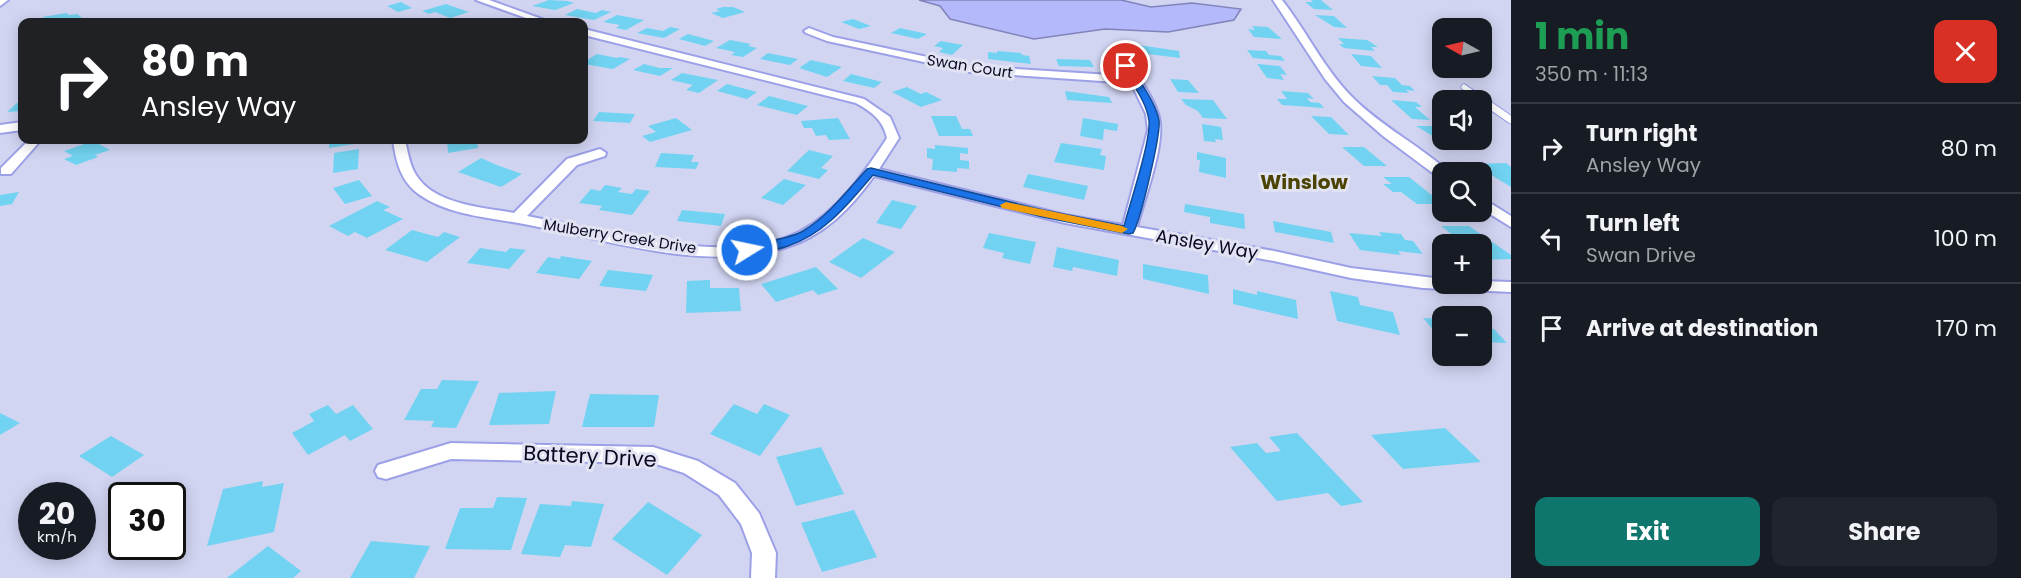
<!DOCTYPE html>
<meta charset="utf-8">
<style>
:root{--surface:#171b24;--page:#20242c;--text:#f1f3f6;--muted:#9ea1a6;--line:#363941;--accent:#0f766e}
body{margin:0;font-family:Poppins,sans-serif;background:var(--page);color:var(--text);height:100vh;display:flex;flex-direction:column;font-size:22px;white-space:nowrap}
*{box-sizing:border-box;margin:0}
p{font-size:20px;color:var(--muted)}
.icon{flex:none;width:33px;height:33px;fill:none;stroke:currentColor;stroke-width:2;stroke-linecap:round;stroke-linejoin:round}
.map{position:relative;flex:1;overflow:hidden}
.sheet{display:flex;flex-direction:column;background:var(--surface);width:510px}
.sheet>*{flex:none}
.hud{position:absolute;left:18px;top:18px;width:570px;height:126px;border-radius:12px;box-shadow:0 3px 15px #0003;background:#202124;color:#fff;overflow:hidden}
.needle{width:39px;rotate:278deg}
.buttons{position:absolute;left:1432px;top:18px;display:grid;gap:12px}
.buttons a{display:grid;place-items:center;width:60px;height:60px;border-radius:12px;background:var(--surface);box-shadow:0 3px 15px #0003;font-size:30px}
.speed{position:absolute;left:18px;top:482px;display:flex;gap:12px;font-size:30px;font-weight:700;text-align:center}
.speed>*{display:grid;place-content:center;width:78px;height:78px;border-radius:50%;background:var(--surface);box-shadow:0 3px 15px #0003;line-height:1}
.speed small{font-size:15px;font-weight:400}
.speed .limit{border:3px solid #111;border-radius:9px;background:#fff;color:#111}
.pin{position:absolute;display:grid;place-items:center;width:51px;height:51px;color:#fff;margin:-26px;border:3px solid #fff;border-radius:50%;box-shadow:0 2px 6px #0007}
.me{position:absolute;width:66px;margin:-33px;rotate:80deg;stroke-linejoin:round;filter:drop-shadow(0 0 4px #0008)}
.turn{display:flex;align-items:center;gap:21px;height:126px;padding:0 24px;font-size:27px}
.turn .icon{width:78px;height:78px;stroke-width:2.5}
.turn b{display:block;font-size:42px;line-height:51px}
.round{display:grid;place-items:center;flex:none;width:63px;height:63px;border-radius:12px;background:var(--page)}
.headline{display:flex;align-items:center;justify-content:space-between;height:102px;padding:0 24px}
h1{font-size:36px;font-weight:700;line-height:45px;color:#1e9e55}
.cta{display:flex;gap:12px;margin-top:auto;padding:12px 24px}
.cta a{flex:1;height:69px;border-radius:12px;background:var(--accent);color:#fff;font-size:24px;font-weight:700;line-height:69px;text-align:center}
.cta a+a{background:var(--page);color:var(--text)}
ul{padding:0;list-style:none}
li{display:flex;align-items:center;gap:18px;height:90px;padding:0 24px;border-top:2px solid var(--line)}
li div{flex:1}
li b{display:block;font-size:22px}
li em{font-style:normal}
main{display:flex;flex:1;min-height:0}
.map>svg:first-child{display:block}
</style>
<main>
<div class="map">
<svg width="1511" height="578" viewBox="0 0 1511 578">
<rect width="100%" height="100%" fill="#d2d5f2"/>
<!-- water -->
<polygon fill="#b4b9fb" stroke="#8184ba" stroke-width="1.5" points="919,0 1121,0 1151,7 1192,3 1241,9 1234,20 1168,32 1105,29 1034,39 950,19 940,6"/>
<!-- building -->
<g fill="#71d3f1">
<polygon points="549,0 567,1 574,3 555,10 532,6"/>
<polygon points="1311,0 1321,0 1333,10 1314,9 1305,2 1313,2"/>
<polygon points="401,2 412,8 398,12 387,6"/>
<polygon points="446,4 469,12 450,18 435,12 429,14 422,11"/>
<polygon points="723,7 733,7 745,12 723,18 711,13 720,11 716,9"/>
<polygon points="577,9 596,13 602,10 611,12 594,20 565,15"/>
<polygon points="66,13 69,15 77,14 85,20 57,22 53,18 46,20 43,17"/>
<polygon points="617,15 644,20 626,30 616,28 620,25 603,22"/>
<polygon points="1315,15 1334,16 1347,28 1334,27"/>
<polygon points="853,19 871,26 859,29 841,22"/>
<polygon points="1252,26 1268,27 1282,39 1254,37 1248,29 1255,30"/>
<polygon points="670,27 680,29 664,38 637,33 647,28 663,31"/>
<polygon points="900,28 927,34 918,39 891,33"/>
<polygon points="688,34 714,41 705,46 679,39"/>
<polygon points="1338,38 1367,40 1378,47 1371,47 1375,51 1344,48 1339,44 1344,44"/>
<polygon points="730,40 751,44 748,46 757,48 743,57 731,55 735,52 716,48"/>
<polygon points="941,41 963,45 952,55 939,52 943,48 934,46"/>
<polygon points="1132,44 1179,51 1180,58 1132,52"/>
<polygon points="1247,50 1266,51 1269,55 1281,56 1285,61 1253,58"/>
<polygon points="997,51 1021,53 1022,55 1029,56 1031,64 988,59 988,52 997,53"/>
<polygon points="768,53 798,59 790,65 760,59"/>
<polygon points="597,54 617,58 620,57 630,59 613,69 584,64 584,62"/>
<polygon points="1351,54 1371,56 1382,68 1361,66"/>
<polygon points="1056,59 1090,60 1094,67 1059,66"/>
<polygon points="811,60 842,67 827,77 799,68"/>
<polygon points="644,64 660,68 673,68 660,76 633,70"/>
<polygon points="1257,64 1280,66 1287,75 1280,74 1284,80 1267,78"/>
<polygon points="682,73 718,80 699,93 686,90 693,85 671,80"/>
<polygon points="851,74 882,82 874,88 843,81"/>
<polygon points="1372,76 1395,78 1402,85 1410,86 1415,91 1406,90 1409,93 1393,92 1387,85 1380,85"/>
<polygon points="1170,79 1188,80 1199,93 1178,92"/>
<polygon points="727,84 757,92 747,99 717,91"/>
<polygon points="907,87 921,94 926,92 942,100 921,107 892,92"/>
<polygon points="1065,91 1109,97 1112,103 1067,100"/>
<polygon points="1281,91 1308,93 1314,99 1307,98 1310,102 1320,103 1324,108 1282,105 1277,99 1287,99"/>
<polygon points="769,96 808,106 797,115 757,105"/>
<polygon points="1181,99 1213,100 1227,119 1203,118 1198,111 1186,105"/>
<polygon points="1391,100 1416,102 1422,107 1415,107 1430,120 1412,119"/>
<polygon points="22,102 22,111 7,112 17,103"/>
<polygon points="599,112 635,114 630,123 593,121"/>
<polygon points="931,116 956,116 962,129 970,129 973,136 939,136"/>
<polygon points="1311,116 1331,117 1349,135 1329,134"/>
<polygon points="676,118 692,130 650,142 642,136 656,132 648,126"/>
<polygon points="838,118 850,139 829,140 826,135 816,136 812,128 804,128 801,121"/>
<polygon points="1083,118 1118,124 1117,131 1104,129 1103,140 1080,136"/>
<polygon points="1202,124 1221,127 1223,140 1215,139 1216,142 1204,141"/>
<polygon points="1416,126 1442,126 1443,140 1461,140 1472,147 1451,147"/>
<polygon points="329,140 354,140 354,144 329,148"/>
<polygon points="447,140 477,140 478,148 448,153"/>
<polygon points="93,141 110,150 95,155 98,157 76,165 64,159 73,156 64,151"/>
<polygon points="1061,143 1102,149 1100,155 1106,156 1104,170 1054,162"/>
<polygon points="935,145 968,148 968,154 960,153 960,160 969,161 969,169 957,168 957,172 932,170 933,159 927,158 927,148 935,149"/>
<polygon points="1342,147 1364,147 1387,166 1364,166"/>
<polygon points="359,149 358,169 333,173 334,153"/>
<polygon points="809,150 833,156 821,168 828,170 819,179 787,171"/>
<polygon points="1197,152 1226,158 1226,178 1199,172 1200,160 1197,160"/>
<polygon points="661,153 694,155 691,162 699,162 696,169 655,167"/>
<polygon points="481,158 497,165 522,174 501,187 458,172"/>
<polygon points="1506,163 1511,167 1511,187 1473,164"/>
<polygon points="1028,174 1088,186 1084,200 1023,187"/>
<polygon points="1383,177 1409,177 1443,204 1417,204 1401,192 1393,192 1383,184 1392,184"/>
<polygon points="784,179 806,185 783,205 761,198"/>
<polygon points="359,180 372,196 345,204 333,188"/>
<polygon points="605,185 622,188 618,192 632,194 636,189 650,191 632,215 599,210 602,206 579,203 591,189 600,191"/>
<polygon points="19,192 12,204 0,206 0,195"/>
<polygon points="892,200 917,206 901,229 876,223"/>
<polygon points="377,201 390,207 383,210 403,219 367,238 355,232 348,236 329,226"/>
<polygon points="1185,204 1244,214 1245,229 1210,223 1210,217 1184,212"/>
<polygon points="682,210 725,214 721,226 677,221"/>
<polygon points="1273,221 1331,232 1334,243 1275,232"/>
<polygon points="1441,226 1469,226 1511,255 1511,259 1482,260 1482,244 1464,244"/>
<polygon points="412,230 438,237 444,232 460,237 427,262 385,250"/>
<polygon points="1379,232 1401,234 1405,240 1413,241 1423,254 1398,251 1401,255 1360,250 1349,233 1382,236"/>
<polygon points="989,233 1036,242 1030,264 1002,258 1004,253 983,248"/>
<polygon points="863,238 895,252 861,278 829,262"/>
<polygon points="1057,247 1119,260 1117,276 1073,267 1072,271 1053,267"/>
<polygon points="480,248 506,252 510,248 526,250 509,269 467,263"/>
<polygon points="561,256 592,261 579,279 536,273 548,257 560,259"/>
<polygon points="1143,264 1208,275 1209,294 1143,279"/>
<polygon points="816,267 838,289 818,295 813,290 776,302 761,284"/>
<polygon points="608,270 653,275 646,291 599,286"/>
<polygon points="710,280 710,288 739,288 741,311 686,313 687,281"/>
<polygon points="1233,289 1257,295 1257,291 1296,300 1298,319 1233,304"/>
<polygon points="1330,291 1358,297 1360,305 1393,312 1400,335 1337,321"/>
<polygon points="1423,318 1443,319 1443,341"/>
<polygon points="1482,329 1494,329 1507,343 1482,342"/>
<polygon points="442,380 479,381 456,428 431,427 434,421 404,420 421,389 437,389"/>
<polygon points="556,391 549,424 489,425 499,393"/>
<polygon points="590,394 659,395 654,427 582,427"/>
<polygon points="734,404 757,414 764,404 790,415 760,456 710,434"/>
<polygon points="328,405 336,414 353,405 373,429 350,441 345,435 308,455 292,433 314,421 309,414"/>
<polygon points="0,413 20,423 0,435"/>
<polygon points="1445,428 1481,462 1403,469 1371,435"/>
<polygon points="1297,433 1363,502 1341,506 1328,493 1277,501 1230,447 1257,443 1266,453 1281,451 1269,437"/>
<polygon points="111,436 144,455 112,477 79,456"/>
<polygon points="821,447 844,494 796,506 776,457"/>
<polygon points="263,481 262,487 284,483 274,532 207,546 223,489"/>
<polygon points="497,497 527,498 511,550 445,549 460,508 493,508"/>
<polygon points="572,501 604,504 591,547 565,545 560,557 521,554 540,504 571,506"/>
<polygon points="648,502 702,535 667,575 612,539"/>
<polygon points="854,510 877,557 822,572 801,523"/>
<polygon points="371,541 430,546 414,578 350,578"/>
<polygon points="268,546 301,571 293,578 227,578"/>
</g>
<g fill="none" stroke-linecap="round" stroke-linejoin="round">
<!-- service-far1 casing -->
<g stroke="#9ca0e7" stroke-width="7">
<polyline id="service-far1" points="1464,87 1477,96"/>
</g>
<!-- service casing -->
<g stroke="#9ca0e7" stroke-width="9">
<polyline id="service" points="1475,95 1511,120"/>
</g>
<!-- minor casing -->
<g stroke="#9ca0e7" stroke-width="4">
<g id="minor">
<polygon points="0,0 8,0 0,6"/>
<polygon points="476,0 489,0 550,22 537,22"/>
<path d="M1273,0H1282C1307,32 1324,69 1353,98C1382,127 1419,145 1449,172H1443V178L1438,177L1383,136L1344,102L1325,79Z"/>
<path d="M809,28L833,37L970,66L1127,76L1121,66L1126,63L1130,64C1140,80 1154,98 1159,117C1166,143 1144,200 1137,227L1274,251L1351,268L1443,279V284H1482V281L1511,282V292L1423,288L1351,278L1274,261L1065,223L874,176C851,208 823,237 784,248C705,272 607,240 529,225C494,218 450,216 420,195C401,182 396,162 393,140H405C408,152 409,164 416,175C435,205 482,207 514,213L567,159L600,149L606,153L605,156L577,165L527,216C603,230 730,269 801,231C837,212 865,172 887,138C883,120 872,112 856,103L584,35V29L864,99L890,117L899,138L879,169L1065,215L1123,225L1148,130L1146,114L1131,83L970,72L827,41L806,33L804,31Z"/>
<polygon points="22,122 22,130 0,133 0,125"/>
<polygon points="29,140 41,140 11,174 1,174 1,168"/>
<polygon points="1482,198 1511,216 1511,227 1482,209"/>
<polygon points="451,443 653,447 698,461 735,483 759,513 776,553 775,578 751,578 752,553 741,524 719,495 684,473 653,463 451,459 386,479 378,477 375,471 378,465"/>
</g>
</g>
<!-- service-far1 -->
<use href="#service-far1" stroke="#fff" stroke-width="5"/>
<!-- service -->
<use href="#service" stroke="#fff" stroke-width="7"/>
<!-- minor -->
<use href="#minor" fill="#fff" fill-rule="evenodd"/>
</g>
<!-- route -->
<path fill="#1a73e8" stroke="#114b97" stroke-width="1.5" d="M1123,64L1131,66C1140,83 1155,101 1159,120C1161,134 1141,219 1133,233L1129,234L1043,217L873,175C849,203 825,234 788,246C775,251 760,252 747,254L741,250C750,242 787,241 803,231C828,216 847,191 867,169L871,168L1043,210L1124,226C1130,203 1151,141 1149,121C1147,102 1131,82 1122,66Z"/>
<!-- slow -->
<polygon fill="#f59e0b" points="1006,202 1122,226 1128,229 1122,233 1002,208 1000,205"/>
<g text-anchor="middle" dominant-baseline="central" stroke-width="6" stroke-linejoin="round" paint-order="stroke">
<!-- far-street labels -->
<g font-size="15" fill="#090821" stroke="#e1e3f2">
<text transform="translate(970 66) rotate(9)">Swan Court</text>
<text transform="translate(620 236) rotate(9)">Mulberry Creek Drive</text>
</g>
<!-- street labels -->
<g font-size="18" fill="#090821" stroke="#e1e3f2">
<text transform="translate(1207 244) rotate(10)">Ansley Way</text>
</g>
<!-- neighbourhood labels -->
<g font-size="20" font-weight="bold" fill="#4c4300" stroke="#e1e3f2">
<text x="1304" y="182">Winslow</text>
</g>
<!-- near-street labels -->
<g font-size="21" fill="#090821" stroke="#e1e3f2">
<text transform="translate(590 456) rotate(3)">Battery Drive</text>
</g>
</g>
</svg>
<div class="buttons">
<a><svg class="needle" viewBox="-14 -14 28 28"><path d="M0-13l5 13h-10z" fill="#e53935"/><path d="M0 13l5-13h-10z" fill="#9ea1a6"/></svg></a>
<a><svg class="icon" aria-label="sound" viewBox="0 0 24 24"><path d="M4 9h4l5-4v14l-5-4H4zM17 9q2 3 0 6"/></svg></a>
<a><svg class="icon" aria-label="search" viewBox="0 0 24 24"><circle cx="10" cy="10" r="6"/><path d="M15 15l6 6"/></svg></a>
<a>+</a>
<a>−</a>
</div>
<div class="speed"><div>20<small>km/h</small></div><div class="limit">30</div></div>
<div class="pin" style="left:1126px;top:66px;background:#d93025"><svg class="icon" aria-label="arrive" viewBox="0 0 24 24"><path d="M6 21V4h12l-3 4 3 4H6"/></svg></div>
<svg class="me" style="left:747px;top:250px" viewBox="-20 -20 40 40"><circle r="17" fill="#1a73e8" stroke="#fff" stroke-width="3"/><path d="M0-11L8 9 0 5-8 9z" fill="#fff"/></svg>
<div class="hud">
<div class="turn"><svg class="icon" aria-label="right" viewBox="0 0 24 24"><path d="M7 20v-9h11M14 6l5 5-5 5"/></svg><div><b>80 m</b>Ansley Way</div></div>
</div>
</div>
<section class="sheet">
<div class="headline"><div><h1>1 min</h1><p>350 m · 11:13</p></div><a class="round" style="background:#d93025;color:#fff"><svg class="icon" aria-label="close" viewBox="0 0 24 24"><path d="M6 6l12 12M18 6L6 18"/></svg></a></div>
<ul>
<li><svg class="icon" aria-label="right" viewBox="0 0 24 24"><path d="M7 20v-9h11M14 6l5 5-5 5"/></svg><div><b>Turn right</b><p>Ansley Way</p></div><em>80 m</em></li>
<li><svg class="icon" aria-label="left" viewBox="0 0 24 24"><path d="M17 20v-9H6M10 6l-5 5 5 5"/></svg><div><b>Turn left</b><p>Swan Drive</p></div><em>100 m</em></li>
<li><svg class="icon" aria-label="arrive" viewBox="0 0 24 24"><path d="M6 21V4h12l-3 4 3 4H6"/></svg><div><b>Arrive at destination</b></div><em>170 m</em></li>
</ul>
<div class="cta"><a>Exit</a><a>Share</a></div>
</section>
</main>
